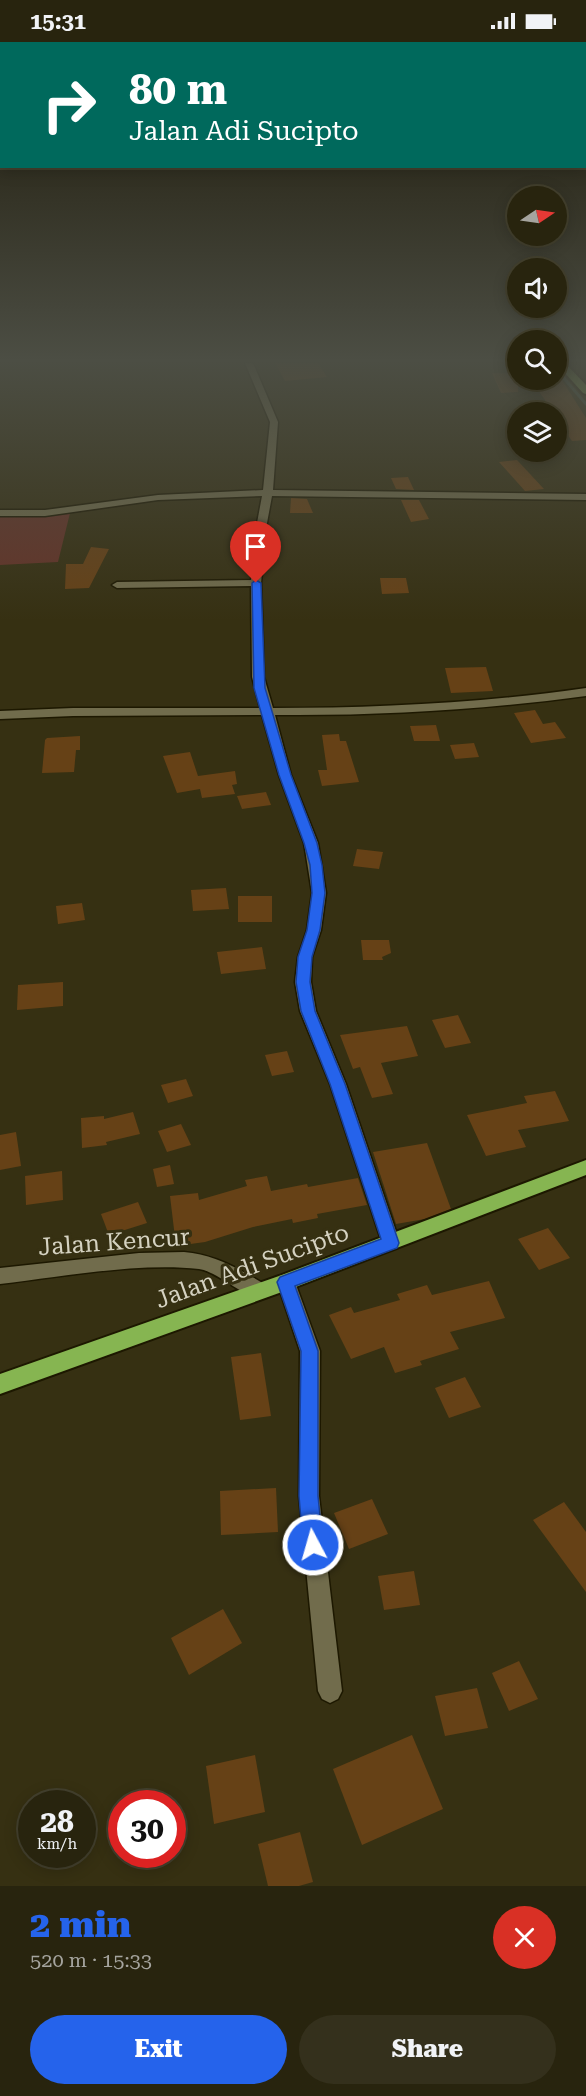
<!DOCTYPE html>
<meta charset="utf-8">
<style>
:root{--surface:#28240e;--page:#34301c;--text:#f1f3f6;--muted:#a5a49e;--line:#44412e;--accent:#2563eb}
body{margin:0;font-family:"Roboto Serif",serif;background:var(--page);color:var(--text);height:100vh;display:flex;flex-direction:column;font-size:22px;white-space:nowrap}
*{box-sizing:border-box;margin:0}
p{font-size:20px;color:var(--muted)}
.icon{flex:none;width:33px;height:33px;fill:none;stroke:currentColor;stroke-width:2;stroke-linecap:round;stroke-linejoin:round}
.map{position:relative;height:1844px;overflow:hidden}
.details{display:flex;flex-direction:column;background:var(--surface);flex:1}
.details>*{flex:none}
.banner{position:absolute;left:0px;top:0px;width:586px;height:126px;box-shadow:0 3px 15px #0003,0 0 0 2px var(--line);background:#00695c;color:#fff;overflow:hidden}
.needle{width:39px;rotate:77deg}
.fabs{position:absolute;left:507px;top:144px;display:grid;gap:12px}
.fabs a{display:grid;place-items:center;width:60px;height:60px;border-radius:50%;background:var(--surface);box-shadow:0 3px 15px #0003,0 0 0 2px var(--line);font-size:30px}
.speed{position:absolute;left:18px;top:1748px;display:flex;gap:12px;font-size:30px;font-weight:700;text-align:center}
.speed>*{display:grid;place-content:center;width:78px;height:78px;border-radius:50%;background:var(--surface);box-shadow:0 3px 15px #0003,0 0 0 2px var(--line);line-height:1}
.speed small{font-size:15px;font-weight:400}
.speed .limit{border:9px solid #d22;background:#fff;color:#111}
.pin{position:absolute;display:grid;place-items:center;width:51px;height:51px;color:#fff;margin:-62px -26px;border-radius:50% 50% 50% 0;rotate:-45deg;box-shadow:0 0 6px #0007}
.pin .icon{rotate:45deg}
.me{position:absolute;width:66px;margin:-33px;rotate:354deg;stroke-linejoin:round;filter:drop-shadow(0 0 4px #0008)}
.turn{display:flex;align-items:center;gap:21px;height:126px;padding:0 30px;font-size:27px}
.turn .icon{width:78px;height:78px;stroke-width:2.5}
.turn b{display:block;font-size:42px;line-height:51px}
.round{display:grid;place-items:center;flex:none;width:63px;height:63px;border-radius:32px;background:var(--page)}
.overview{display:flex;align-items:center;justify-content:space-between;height:102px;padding:0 30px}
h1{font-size:36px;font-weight:800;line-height:45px;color:var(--accent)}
.cta{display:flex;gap:12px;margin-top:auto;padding:12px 30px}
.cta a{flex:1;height:69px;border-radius:36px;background:var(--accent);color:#fff;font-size:24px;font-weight:800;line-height:69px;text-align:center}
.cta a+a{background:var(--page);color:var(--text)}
.status{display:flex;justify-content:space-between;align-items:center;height:42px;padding:0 30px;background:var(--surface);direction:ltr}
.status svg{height:16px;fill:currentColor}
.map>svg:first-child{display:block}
</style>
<div class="status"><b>15:31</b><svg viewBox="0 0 49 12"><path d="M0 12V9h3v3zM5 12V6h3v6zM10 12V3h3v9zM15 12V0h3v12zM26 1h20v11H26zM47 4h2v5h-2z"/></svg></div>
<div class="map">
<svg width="586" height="1844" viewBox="0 0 586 1844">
<rect width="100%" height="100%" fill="#363012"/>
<!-- green -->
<polygon fill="#643327" points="71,467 58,520 0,523 0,473 44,474"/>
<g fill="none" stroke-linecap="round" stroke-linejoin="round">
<!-- stream -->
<polyline stroke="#445a4d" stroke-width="3" points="556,327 586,362"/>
</g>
<!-- building -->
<g fill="#664116">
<polygon points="275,321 318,321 327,335 285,339"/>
<polygon points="492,331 518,331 518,350 501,351"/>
<polygon points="562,338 586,376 586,398 572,399 556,376 556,370 553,370 532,339"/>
<polygon points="517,418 544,447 525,449 499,420"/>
<polygon points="408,435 414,448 396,447 391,436"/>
<polygon points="291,456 307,457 313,471 290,471"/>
<polygon points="401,458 419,458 429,477 411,480"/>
<polygon points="91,505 109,507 89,546 65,547 66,522 83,522"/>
<polygon points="380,536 406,536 409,551 382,552"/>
<polygon points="486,625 493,649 451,651 445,626"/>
<polygon points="535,668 543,682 555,680 566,696 531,701 514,671"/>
<polygon points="436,683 440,699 414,699 410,684"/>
<polygon points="339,692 340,699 346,699 359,740 322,744 318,728 327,728 322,693"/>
<polygon points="80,694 80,708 76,708 74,730 42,731 45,698 47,696"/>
<polygon points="474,701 479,715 455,717 450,703"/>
<polygon points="190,710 198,734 235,729 237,742 232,743 235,752 202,756 200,747 177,751 163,714"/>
<polygon points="266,750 271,763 242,767 237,754"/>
<polygon points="357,807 383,810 379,827 353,824"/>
<polygon points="226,846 229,867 193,869 191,848"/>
<rect x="238" y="854" width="34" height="26"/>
<polygon points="82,861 85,878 58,882 56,864"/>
<polygon points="361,898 389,898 391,911 382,915 383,918 363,918"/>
<polygon points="262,905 266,927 221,932 217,910"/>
<polygon points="63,940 63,964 17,968 18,943"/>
<polygon points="458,973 471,1001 445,1006 432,978"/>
<polygon points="407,984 418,1014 381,1021 393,1052 372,1056 360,1025 353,1027 340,993"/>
<polygon points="287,1009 294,1030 272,1034 265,1013"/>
<polygon points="186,1037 193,1054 168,1061 161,1043"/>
<polygon points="555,1049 569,1079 518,1088 526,1105 486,1114 467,1073 527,1061 524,1054"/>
<polygon points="133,1070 140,1092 106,1100 107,1103 82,1106 81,1076 104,1074 104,1077"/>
<polygon points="181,1082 191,1103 167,1110 158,1089"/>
<polygon points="16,1090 21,1124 0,1128 0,1093"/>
<polygon points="427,1101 451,1167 425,1177 396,1182 373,1110"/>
<polygon points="170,1123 174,1142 157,1145 153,1127"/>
<polygon points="62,1129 63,1158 26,1163 25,1134"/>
<polygon points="267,1134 271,1149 307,1142 308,1145 358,1136 367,1163 317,1172 318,1176 293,1181 292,1177 253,1185 205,1200 176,1204 170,1154 198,1151 199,1158 247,1144 245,1138"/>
<polygon points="138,1160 147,1181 109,1193 101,1172"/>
<polygon points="548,1186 570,1216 539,1228 518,1197"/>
<polygon points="489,1239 505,1276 450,1290 459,1307 420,1319 422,1323 395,1331 384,1305 351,1317 329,1273 351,1265 354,1271 400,1258 397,1252 427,1243 432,1253"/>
<polygon points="261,1311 271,1374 240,1378 231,1315"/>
<polygon points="465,1335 481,1365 449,1376 435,1346"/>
<polygon points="276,1446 278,1490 221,1493 220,1449"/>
<polygon points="372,1457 388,1492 349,1507 334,1471"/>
<polygon points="564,1460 586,1490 586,1550 533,1478"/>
<polygon points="414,1529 420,1563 384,1568 378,1534"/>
<polygon points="223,1567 242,1601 189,1633 171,1596"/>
<polygon points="519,1619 538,1657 509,1669 492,1631"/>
<polygon points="477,1646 488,1686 445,1694 435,1654"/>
<polygon points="412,1693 443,1767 362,1803 333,1727"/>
<polygon points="255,1713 265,1770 214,1782 206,1724"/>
<polygon points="300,1790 313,1840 299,1844 268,1844 258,1802"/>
</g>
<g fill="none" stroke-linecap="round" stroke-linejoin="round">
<!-- minor casing -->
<g stroke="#1d1800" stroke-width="3">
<g id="minor">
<path d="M245,321H253L278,380L273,448L586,452V458L272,454L267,481L261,541L264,635L273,666C378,666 482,661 586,646V654C482,668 379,674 275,673L291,733L318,801L326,851L321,888L312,915L311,940L316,969L346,1042L400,1201L397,1206L391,1208L385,1206L382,1201L330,1042L300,969L295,940L298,915L307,888L312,851L304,801L279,733L262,673L73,674L0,677V669L73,666H260L252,635L251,544L117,546L112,543L117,540L251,538L257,481L262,454L158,458L45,474H0V468H45L158,453L263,448L270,380Z"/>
<path d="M184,1210C216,1213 239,1227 266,1243L268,1249L266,1255C248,1261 220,1230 199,1227C140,1220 60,1235 0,1242V1226L139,1211Z"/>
<polygon points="286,1232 293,1234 295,1240 320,1309 319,1454 342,1649 338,1657 330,1661 322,1657 318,1649 299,1454 300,1309 277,1240 279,1234"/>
</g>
</g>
<!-- trunk casing -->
<g stroke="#1d1800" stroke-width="4">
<g id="trunk">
<polygon points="556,321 565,321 586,343 586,352 583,351"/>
<polygon points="586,1118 586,1133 293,1246 0,1352 0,1332 279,1234"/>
</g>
</g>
<!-- minor -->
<use href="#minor" fill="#716c4c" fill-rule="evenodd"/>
<!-- trunk -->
<use href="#trunk" fill="#86b551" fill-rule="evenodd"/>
</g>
<!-- sky -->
<linearGradient id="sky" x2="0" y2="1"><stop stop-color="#1e1a0a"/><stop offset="0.55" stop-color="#4c4e44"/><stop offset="1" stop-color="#4c4e44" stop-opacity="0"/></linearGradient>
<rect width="586" height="579" fill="url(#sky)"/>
<!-- route -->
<polygon fill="#2563eb" stroke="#184099" stroke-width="1.5" points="256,538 261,541 265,646 291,733 317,801 322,823 325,851 320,888 312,915 310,940 315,969 345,1042 399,1201 397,1206 295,1244 318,1309 318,1454 323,1503 320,1509 313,1512 306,1509 303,1503 299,1454 301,1309 277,1240 280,1235 381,1197 330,1042 301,969 296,940 298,915 307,888 312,851 310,823 304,801 279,733 254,646 252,541"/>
<g text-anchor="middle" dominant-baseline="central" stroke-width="6" stroke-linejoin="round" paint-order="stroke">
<!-- near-street labels -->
<g font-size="24" fill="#d5d2c1" stroke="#363012">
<text transform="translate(114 1200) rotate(-4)">Jalan Kencur</text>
<text transform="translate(252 1224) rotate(-20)">Jalan Adi Sucipto</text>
</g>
</g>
</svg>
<div class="fabs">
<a><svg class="needle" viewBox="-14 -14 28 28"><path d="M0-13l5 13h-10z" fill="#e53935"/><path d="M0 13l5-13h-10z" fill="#a5a49e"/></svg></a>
<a><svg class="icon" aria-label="sound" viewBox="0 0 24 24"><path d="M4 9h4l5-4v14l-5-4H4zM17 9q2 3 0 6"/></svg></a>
<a><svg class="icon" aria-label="search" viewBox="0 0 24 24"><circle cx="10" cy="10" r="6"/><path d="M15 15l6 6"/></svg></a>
<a><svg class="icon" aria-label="layers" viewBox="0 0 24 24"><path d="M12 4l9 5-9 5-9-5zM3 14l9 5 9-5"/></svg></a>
</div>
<div class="speed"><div>28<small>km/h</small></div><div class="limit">30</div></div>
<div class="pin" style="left:256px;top:541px;background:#d93025"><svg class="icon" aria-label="arrive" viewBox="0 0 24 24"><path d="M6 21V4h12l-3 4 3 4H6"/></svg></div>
<svg class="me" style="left:313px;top:1503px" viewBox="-20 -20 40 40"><circle r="17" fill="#2563eb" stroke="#fff" stroke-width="3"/><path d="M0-11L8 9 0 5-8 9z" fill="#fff"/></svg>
<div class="banner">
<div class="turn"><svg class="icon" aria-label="right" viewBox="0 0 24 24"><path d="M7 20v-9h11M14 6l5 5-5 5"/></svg><div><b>80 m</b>Jalan Adi Sucipto</div></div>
</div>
</div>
<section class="details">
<div class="overview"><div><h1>2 min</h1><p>520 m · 15:33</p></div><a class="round" style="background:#d93025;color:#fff"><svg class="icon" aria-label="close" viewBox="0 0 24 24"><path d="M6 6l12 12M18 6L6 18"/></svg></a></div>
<div class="cta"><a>Exit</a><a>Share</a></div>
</section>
